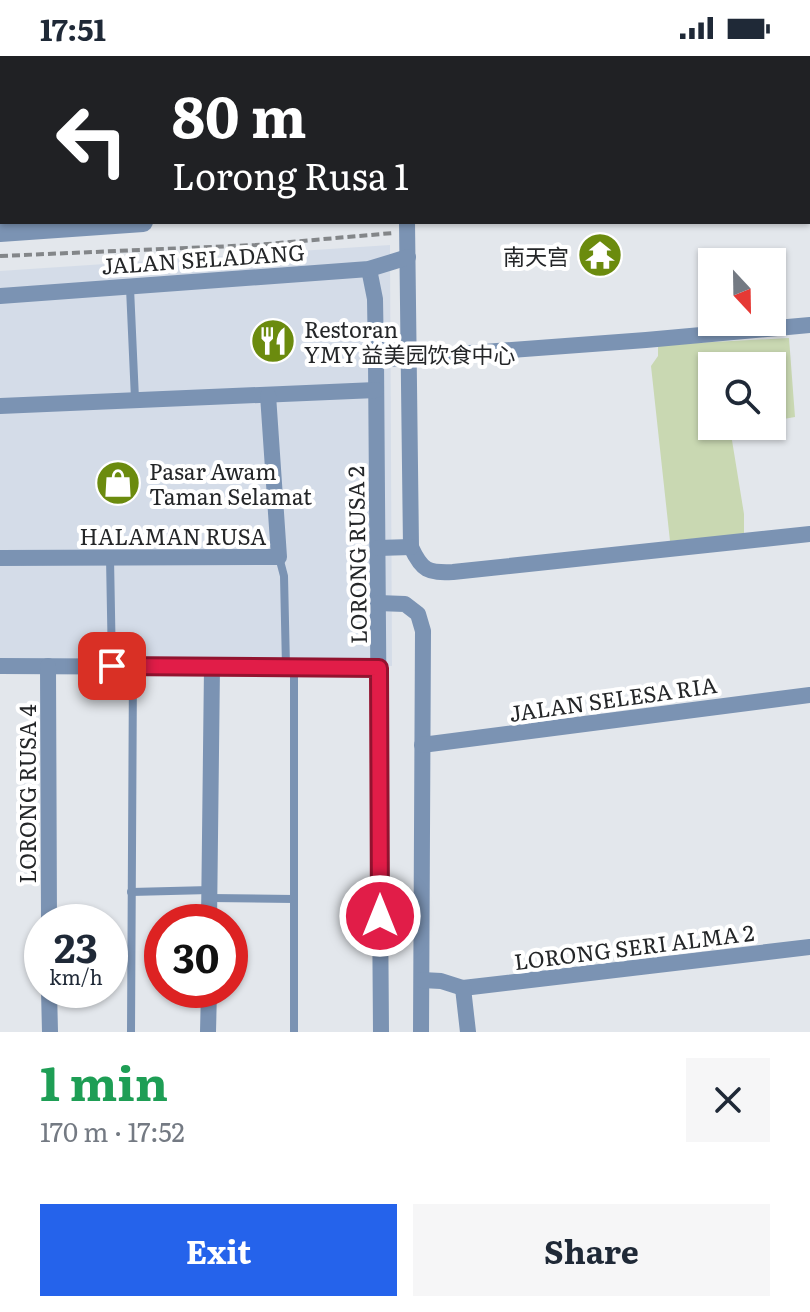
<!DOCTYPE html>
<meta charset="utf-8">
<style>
:root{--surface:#fff;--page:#f6f6f7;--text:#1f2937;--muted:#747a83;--accent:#2563eb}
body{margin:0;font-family:Literata,"Noto Sans SC",serif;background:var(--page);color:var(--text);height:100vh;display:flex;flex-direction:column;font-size:30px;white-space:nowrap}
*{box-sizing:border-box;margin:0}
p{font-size:26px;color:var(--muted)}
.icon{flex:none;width:44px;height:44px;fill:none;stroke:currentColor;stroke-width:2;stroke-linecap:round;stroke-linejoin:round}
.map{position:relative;height:976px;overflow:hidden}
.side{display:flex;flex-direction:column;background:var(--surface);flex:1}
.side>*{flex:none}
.banner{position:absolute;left:0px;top:0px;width:810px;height:168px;box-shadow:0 2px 6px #0004;background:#202124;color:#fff;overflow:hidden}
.needle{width:52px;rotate:158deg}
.controls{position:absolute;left:698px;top:192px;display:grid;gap:16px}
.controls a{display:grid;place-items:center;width:88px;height:88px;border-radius:0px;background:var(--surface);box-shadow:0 2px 6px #0004;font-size:40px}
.speed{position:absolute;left:24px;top:848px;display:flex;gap:16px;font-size:40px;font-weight:700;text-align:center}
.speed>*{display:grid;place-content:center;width:104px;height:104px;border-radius:50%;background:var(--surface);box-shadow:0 2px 6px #0004;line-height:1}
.speed small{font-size:20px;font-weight:400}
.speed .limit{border:12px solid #d22;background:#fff;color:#111}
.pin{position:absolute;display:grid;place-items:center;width:68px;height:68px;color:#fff;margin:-34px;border-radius:16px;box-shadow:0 4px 12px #0006}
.me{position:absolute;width:88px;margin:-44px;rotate:0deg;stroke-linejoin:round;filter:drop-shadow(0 0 6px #0008)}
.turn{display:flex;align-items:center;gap:28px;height:168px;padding:0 40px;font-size:36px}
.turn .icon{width:104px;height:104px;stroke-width:2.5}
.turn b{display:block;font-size:56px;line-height:68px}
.round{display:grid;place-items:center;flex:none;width:84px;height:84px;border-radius:0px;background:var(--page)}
.head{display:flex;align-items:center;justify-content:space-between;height:136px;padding:0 40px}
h1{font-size:48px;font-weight:700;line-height:60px;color:#1e9e55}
.primary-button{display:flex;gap:16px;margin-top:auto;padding:16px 40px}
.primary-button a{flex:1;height:92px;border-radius:0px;background:var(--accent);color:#fff;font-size:32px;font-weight:700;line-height:92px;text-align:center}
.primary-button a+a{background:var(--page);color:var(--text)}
.status{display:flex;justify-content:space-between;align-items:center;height:56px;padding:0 40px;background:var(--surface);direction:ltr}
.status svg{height:22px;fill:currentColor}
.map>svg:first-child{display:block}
</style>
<div class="status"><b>17:51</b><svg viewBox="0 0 49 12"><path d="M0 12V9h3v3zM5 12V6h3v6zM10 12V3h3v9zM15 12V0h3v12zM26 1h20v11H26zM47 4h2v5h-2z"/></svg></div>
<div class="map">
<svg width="810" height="976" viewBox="0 0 810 976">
<rect width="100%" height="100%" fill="#e3e7ec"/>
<!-- built -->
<polygon fill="#d4dce8" points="390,189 392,610 0,610 0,215"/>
<!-- green -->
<polygon fill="#c9d8b2" points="789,282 795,361 772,365 772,310 712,310 712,370 739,370 730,372 744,458 744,478 670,485 651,310 658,300 658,289"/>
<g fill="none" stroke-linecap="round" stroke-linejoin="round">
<!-- path -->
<polyline stroke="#838689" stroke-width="4" stroke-dasharray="8 4" stroke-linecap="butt" points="0,200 256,189 393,177"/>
<!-- service -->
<g stroke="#7b93b3" stroke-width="8">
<polyline points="124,0 124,2"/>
<polyline points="321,2 321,0"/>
<polyline points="698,2 699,0"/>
<polyline points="0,24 2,24"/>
<polyline points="130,232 135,343"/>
<polyline points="279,501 284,520 286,611"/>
<polyline points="110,502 112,610"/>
<polyline points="131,836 210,834"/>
<polyline points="210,842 294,843"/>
<polyline points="131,976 133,611"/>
<polyline points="294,976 294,612"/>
</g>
<!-- minor -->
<g stroke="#7b93b3" stroke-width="16">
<polyline points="248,2 248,0"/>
<polyline points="399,2 399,0"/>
<polyline points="622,2 622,0"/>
<polyline points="788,2 788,0"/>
<polyline points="808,71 810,71"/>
<polyline points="0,115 2,115"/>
<path d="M407,166L411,491C422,515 428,517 453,516L810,478"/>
<polyline points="369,213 375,243 376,304 381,976"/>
<polyline points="0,240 369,213 408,201"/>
<polyline points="376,304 646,284 810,269"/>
<polyline points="0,350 376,334"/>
<polyline points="378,492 411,491"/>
<polyline points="0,502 279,501 268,339"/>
<polyline points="378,547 405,548 418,558 423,575 421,976"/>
<polyline points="0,610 379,612"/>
<polyline points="48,610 49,866"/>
<polyline points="422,689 810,639"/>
<polyline points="209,866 212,611"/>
<polyline points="422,924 441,925 463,932 810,891"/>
<polyline points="463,932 468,976"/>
<polyline points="49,934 50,976"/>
<polyline points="208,976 209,934"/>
</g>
<!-- tertiary -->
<g stroke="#7b93b3" stroke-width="20">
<polyline points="808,113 810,113"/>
<polyline points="0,176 143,166"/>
</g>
</g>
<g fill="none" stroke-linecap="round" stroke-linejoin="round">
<!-- route casing -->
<g stroke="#92132f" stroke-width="20">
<polyline id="route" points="112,610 379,612 380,860"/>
</g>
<!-- route -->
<use href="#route" stroke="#e11d48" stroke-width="14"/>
</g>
<!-- icons -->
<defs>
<g id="temple-disc" transform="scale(2.3)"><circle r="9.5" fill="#6b8b0e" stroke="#fff"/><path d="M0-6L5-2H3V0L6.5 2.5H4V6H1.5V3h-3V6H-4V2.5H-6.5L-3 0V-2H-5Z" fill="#fff"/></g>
<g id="restaurant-disc" transform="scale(2.3)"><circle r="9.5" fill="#6b8b0e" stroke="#fff"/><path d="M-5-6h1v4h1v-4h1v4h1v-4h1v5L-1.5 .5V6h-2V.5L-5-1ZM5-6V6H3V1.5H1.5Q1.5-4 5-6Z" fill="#fff"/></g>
<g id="shop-disc" transform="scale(2.3)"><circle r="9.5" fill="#6b8b0e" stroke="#fff"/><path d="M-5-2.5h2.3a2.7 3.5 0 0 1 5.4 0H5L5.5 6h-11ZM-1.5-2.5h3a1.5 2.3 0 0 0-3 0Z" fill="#fff"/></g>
</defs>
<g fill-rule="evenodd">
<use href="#temple-disc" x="600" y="199"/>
<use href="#restaurant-disc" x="273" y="285"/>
<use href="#shop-disc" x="118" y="427"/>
</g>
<g text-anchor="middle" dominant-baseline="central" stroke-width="8" stroke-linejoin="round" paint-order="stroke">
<!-- poi labels -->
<g font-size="22" fill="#242628" stroke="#fff" text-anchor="start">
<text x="569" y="199" text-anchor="end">南天宫</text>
<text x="304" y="272">Restoran<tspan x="304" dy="25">YMY 益美园饮食中心</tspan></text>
<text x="149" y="414">Pasar Awam<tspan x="149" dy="25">Taman Selamat</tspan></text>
</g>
<!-- street labels -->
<g font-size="22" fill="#242628" stroke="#fff">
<text transform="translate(203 202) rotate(-4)">JALAN SELADANG</text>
<text x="173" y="479">HALAMAN RUSA</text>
<text transform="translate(356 499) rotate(-91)">LORONG RUSA 2</text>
<text transform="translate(613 642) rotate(-8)">JALAN SELESA RIA</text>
<text transform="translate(26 738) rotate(-90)">LORONG RUSA 4</text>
<text transform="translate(634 890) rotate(-7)">LORONG SERI ALMA 2</text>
</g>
</g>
</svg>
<div class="controls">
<a><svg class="needle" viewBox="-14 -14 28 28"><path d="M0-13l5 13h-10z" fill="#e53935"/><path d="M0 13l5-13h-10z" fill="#747a83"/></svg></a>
<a><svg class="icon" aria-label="search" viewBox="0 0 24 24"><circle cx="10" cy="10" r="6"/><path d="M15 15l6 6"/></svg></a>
</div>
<div class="speed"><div>23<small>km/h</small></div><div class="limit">30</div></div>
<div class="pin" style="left:112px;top:610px;background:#d93025"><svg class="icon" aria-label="arrive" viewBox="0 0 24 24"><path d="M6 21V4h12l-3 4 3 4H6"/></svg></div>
<svg class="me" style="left:380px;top:860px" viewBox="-20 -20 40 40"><circle r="17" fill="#e11d48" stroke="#fff" stroke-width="3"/><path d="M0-11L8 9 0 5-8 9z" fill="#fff"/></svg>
<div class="banner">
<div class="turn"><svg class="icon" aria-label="left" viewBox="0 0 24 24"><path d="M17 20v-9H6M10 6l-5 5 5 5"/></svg><div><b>80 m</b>Lorong Rusa 1</div></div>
</div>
</div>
<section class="side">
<div class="head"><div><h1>1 min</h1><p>170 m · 17:52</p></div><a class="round"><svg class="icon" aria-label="close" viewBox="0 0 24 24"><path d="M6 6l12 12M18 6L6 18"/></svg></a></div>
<div class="primary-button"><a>Exit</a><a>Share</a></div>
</section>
